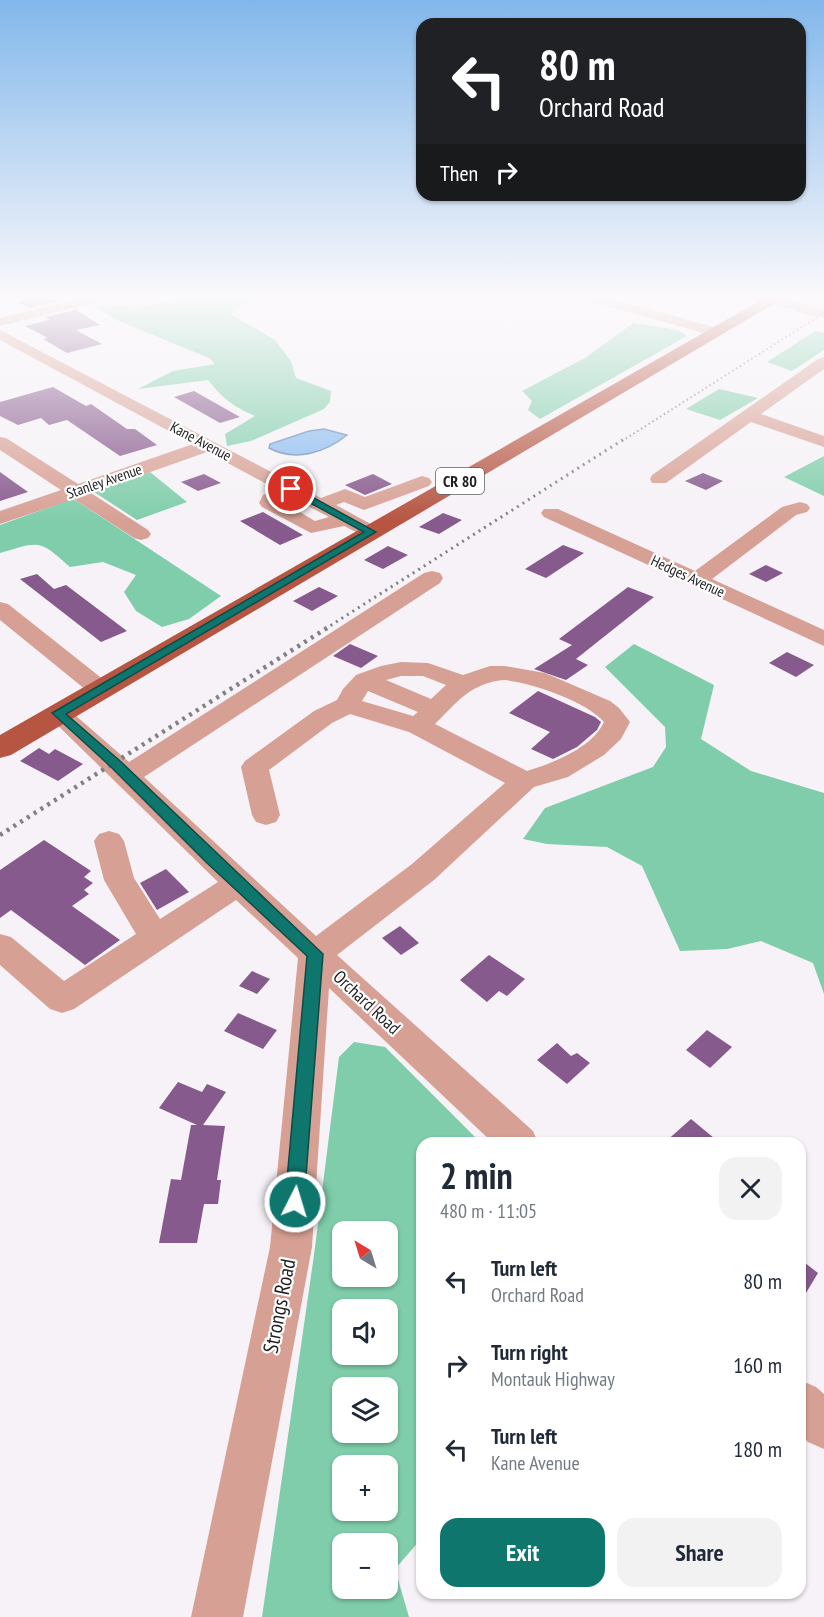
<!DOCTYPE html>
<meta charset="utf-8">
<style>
:root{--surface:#fff;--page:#f2f2f3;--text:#1f2937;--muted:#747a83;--accent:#0f766e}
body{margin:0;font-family:"PT Sans Narrow",sans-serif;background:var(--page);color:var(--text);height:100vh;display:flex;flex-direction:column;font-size:22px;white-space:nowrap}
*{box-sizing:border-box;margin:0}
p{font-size:20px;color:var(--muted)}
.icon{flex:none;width:33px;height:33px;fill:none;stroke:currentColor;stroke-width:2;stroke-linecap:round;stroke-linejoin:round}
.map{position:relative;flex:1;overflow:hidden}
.panel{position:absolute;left:416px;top:1137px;width:390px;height:462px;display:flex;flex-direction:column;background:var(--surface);border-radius:18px;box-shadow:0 2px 4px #0004}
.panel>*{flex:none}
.banner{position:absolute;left:416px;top:18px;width:390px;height:183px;border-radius:18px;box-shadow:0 2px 4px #0004;background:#202124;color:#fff;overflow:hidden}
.needle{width:39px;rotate:322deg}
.fabs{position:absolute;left:332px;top:1221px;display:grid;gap:12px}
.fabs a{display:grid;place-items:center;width:66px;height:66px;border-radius:12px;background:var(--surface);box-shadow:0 2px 4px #0004;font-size:30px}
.pin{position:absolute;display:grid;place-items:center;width:51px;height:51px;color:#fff;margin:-26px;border:3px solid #fff;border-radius:50%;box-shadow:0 2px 6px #0007}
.me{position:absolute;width:66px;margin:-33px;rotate:5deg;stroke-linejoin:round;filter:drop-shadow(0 0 4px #0008)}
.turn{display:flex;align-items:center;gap:21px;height:126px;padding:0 24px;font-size:27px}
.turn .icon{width:78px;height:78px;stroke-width:2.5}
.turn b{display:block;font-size:42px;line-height:51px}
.then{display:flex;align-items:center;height:57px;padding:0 24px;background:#0003;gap:12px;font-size:22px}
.round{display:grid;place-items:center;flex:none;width:63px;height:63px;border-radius:18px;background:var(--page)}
.summary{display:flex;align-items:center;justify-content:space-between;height:102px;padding:0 24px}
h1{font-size:36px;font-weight:800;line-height:45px}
.action{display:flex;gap:12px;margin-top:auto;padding:12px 24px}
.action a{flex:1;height:69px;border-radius:18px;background:var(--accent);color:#fff;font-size:24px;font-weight:800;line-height:69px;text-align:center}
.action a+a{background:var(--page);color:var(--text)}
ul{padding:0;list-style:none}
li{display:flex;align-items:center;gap:18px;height:84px;padding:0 24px}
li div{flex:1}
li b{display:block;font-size:22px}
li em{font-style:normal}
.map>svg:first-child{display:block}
</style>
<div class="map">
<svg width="824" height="1617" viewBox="0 0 824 1617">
<rect width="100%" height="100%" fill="#f6f2f7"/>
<!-- forest -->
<g fill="#7fcdaa" fill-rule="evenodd">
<path d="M192,296H265L239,307L230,314L275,340L291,361L296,378L331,391L330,402L324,409L251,441L227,446L225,434L255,416C234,407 222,398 208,380L138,389L173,371L215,364L209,358L119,321L93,306L110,305L137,308Z"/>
<polygon points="633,323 678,330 687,336 540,419 528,410 532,401 522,391 585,358"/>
<polygon points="815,331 824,333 824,350 792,371 767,362"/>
<polygon points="719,389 758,398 720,420 686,409"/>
<polygon points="824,456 824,496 784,477"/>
<polygon points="150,472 187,502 137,520 91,490"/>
<path d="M72,499L77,501L221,596L189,619L162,627L136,611L124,592L136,575L103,562L70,567C39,539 40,541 0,553V525Z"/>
<polygon points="634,644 714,685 701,739 751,771 824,793 824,994 813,963 761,941 727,949 680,951 642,866 607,847 547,844 523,839 545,808 653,767 666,747 665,727 605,667"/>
<path d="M354,1042L385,1047L481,1143H422L421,1539L395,1569L409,1617H262L314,1255L339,1057ZM342,1232H387V1276H342ZM342,1310H387V1354H342ZM342,1388H387V1432H342ZM342,1466H387V1510H342ZM342,1544H387V1588H342Z"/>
</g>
<!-- water -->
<path fill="#89bbf0" stroke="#698cb1" stroke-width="1.5" d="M324,429L347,435C325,453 295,462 269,448L270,444L309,431Z"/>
<!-- building -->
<g fill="#875a8d">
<polygon points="42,296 49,296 59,301 29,308 17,302"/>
<polygon points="76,310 100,325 76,330 102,344 67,353 43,339 48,338 25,326 50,320 46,317"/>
<polygon points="53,387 86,406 91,404 127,429 135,429 157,445 120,456 67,420 49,425 41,418 18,425 0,416 0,402"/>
<polygon points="194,391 240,417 220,423 174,397"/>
<polygon points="0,472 28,492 0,501"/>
<polygon points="703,473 723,481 706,490 685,481"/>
<polygon points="204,474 221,483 198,491 181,482"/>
<polygon points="373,474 392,484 365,495 345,485"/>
<polygon points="263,512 303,535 280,545 240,521"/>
<polygon points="443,513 462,520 439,534 419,527"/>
<polygon points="563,545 584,553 546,578 525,569"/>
<polygon points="388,546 408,555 383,569 364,560"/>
<polygon points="766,565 783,573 766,582 749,574"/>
<polygon points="37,574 54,589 66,585 127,631 101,642 20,579"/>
<polygon points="319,587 338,596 312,611 293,601"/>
<polygon points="628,587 654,597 576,659 588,665 566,680 534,669 572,645 559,639"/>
<polygon points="350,644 378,656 361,668 333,656"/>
<polygon points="787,652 814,665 796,677 769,663"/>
<polygon points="538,691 595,717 601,722 597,730 577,747 553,759 531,749 550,732 509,713"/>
<polygon points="39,748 49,754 55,749 83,764 58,781 20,761"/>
<polygon points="44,840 91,871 84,877 93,883 84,890 89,894 72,906 120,940 85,965 11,910 0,918 0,870"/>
<polygon points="166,869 189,892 157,910 140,883"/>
<polygon points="400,926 419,943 401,955 382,938"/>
<polygon points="489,955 525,979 507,996 499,991 487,1002 460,980"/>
<polygon points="252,971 270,979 257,994 239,986"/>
<polygon points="238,1013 277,1030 263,1049 224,1031"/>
<polygon points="707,1030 732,1047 710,1068 686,1050"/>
<polygon points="557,1043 571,1056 577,1053 590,1063 567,1084 537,1060"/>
<polygon points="178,1082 202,1092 207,1084 226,1092 203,1125 225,1126 217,1180 221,1180 218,1204 204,1204 197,1243 159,1243 171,1179 181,1180 191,1125 197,1125 159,1108"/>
<polygon points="691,1119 720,1143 664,1143"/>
<polygon points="800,1259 818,1273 800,1303"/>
</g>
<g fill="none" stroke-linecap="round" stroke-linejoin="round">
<!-- minor -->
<g fill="#d7a094" fill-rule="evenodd">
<polygon points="89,296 112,296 110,299 0,326 0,318"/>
<polygon points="579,296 601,296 721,329 723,332 716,336 711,335 581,299"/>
<polygon points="750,296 772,296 824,310 824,318 752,299"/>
<path d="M0,330L321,498L345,489L365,497L422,476L429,478L432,482L429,486L364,510L344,502L336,505L378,528L381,532L378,536H364L344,526L311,533L262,507L259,503L263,495L276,489L207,452L91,493L148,530L151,534L148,538L141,540L134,538L74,499L0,524V511L61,490L0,450V437L6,438L78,484L193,444L0,340ZM290,497L329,517L315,521L281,501Z"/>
<polygon points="824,357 824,369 761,414 824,436 824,447 751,422 666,483 652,483 650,479 652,475 818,359"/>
<polygon points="800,502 807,504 810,508 807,512 796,515 712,579 824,630 824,646 544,517 541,513 544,509 558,509 695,571 782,507"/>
<path d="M432,571L440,573L443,578L440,583L144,777L316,936L412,864L505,783L409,732L350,714L332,723L269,770L280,815L276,822L266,825L256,822L252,815L241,767L245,761L314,711L337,700L343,689L356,675L381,666L401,662L428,663L463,675L490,666H505L545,673L610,701L619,708L630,722L621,739L604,755L568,777L534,787L434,880L337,955L533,1131L538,1143H493L329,988L312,1247L243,1617H191L270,1247L298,958L236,900L74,1009L62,1013L50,1009L0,965V934L11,937L64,981L136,934L104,880L94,841L99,834L109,831L119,834L124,841L134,878L160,919L218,882L45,713L49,708L58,705L67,708L129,762L424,573ZM401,676H423L446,685L431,699L386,680ZM505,680C532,683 586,701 604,722C592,748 553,763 527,771L435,724C457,702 472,682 505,680ZM368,691L418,712L413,716L362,701Z"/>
<polygon points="0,602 8,604 109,684 113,689 109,694 100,697 91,694 0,620"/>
<polygon points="800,1380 816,1387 824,1394 824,1449 808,1442 800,1434"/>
</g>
<!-- major -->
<polygon fill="#b65542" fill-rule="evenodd" points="768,296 787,296 11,755 0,758 0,735"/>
<!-- rail-far2 -->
<polyline stroke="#838083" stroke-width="2" stroke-dasharray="1.5 3" stroke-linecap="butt" points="622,441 824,313"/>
<!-- rail-far1 -->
<polyline stroke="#838083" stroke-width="3" stroke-dasharray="2 4.5" stroke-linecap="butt" points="325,629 624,439"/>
<!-- rail -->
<polyline stroke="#838083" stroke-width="4.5" stroke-dasharray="3 5" stroke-linecap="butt" points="0,835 327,628"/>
</g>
<!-- sky -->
<linearGradient id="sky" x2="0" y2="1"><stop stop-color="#82b7eb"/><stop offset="0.57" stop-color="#fbf9fb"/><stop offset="1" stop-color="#fbf9fb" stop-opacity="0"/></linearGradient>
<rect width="824" height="522" fill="url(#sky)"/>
<!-- route -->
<polygon fill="#0f766e" stroke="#0a4d48" stroke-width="1.5" points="288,487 294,487 376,532 66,714 119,760 323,954 304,1202 302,1208 295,1211 288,1208 285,1202 307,956 207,863 110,766 52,713 364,532 288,491"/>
<g text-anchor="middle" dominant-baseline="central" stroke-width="4.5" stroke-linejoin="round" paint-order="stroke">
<!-- far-street labels -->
<g font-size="15" fill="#1f1d1f" stroke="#fff">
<text transform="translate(201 441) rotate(28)">Kane Avenue</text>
<text transform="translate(104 481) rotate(-19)">Stanley Avenue</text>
<text transform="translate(688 576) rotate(25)">Hedges Avenue</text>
</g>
<!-- shield labels -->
<rect fill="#fff" stroke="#626162" stroke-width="1.5" x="436" y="468" width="48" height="26" rx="4.5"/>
<g font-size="16" font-weight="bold" fill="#1f1d1f">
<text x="460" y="481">CR 80</text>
</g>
<!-- street labels -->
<g font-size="18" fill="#1f1d1f" stroke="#fff">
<text transform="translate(367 1002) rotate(43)">Orchard Road</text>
</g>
<!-- near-street labels -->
<g font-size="21" fill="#1f1d1f" stroke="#fff">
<text transform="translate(279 1306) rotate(-79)">Strongs Road</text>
</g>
</g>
</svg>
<div class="fabs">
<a><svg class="needle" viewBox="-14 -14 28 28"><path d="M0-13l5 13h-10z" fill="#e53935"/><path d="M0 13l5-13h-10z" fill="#747a83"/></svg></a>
<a><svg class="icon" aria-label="sound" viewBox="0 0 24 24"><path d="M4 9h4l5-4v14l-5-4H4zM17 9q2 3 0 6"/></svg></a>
<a><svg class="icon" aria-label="layers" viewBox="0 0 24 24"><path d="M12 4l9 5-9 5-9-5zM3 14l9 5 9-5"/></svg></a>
<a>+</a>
<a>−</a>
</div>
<div class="pin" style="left:291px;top:489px;background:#d93025"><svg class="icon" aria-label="arrive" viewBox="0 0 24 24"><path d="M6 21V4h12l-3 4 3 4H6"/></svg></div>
<svg class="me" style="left:295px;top:1202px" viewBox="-20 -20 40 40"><circle r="17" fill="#0f766e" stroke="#fff" stroke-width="3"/><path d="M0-11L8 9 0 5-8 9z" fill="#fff"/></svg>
<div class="banner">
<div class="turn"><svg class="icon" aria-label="left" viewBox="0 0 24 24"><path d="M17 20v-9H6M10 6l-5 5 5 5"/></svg><div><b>80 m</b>Orchard Road</div></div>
<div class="then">Then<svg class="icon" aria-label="right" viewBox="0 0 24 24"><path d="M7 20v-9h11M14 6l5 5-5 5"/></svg></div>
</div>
<section class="panel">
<div class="summary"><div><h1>2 min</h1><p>480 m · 11:05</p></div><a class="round"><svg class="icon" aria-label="close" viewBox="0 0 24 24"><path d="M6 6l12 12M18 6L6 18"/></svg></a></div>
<ul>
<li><svg class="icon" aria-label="left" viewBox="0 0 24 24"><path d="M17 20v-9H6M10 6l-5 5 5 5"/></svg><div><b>Turn left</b><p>Orchard Road</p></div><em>80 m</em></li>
<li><svg class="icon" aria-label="right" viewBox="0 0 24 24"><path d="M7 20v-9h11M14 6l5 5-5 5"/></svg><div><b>Turn right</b><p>Montauk Highway</p></div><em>160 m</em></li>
<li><svg class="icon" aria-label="left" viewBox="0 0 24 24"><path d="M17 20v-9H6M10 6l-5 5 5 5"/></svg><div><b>Turn left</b><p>Kane Avenue</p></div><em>180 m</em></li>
</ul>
<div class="action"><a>Exit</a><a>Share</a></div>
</section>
</div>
